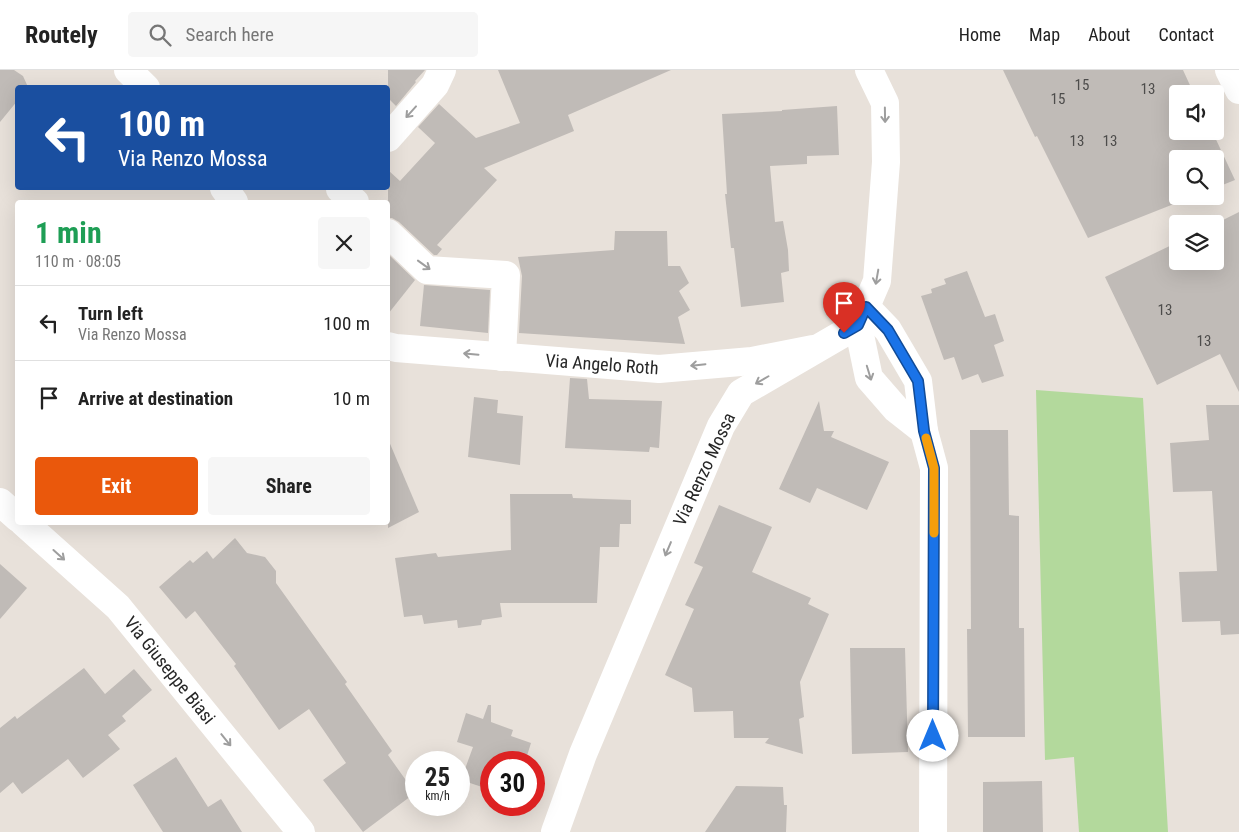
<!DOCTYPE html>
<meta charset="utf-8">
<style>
:root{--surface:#fff;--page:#f6f6f6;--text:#222;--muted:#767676;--line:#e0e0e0;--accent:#ea580c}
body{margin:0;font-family:"Roboto Condensed",sans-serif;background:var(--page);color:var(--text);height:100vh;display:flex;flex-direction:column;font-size:19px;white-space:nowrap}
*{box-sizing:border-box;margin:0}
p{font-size:16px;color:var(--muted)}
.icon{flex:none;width:28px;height:28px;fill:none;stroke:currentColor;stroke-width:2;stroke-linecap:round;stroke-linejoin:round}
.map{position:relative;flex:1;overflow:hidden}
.sheet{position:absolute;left:15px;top:130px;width:375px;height:325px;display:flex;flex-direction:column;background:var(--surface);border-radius:5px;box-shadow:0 5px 20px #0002}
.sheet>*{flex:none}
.hud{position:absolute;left:15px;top:15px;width:375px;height:105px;border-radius:5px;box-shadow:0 5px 20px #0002;background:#1a4fa0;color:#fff;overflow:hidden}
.controls{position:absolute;left:1169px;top:15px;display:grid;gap:10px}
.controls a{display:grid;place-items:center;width:55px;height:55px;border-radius:5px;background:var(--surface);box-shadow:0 5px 20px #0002;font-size:25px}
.speed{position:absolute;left:405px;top:681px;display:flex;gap:10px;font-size:25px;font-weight:700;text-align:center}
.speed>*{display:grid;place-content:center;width:65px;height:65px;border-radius:50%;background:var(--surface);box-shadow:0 5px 20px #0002;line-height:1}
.speed small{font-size:12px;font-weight:400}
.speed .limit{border:8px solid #d22;background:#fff;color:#111}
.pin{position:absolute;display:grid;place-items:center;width:42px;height:42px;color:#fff;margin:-51px -21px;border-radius:50% 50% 50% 0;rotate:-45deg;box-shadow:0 0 5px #0007}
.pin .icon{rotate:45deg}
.me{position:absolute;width:55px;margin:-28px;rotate:0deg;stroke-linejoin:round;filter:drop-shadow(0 0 4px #0008)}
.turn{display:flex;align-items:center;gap:18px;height:105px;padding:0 20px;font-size:22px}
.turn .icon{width:65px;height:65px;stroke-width:2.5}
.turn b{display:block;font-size:35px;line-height:42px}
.round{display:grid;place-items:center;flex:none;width:52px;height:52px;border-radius:5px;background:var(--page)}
.overview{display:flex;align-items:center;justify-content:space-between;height:85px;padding:0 20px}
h1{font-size:30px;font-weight:700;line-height:38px;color:#1e9e55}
.cta{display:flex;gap:10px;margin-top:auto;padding:10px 20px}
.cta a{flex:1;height:58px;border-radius:5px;background:var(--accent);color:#fff;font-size:20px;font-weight:700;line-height:58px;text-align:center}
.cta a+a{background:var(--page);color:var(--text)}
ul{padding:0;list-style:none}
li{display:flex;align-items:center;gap:15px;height:75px;padding:0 20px;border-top:1px solid var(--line)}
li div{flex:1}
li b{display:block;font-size:19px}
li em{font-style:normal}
header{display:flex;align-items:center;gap:30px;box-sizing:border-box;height:70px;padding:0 25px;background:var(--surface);border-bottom:1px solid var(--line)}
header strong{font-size:24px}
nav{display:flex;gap:28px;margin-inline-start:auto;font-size:18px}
.search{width:350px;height:45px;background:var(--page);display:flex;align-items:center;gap:12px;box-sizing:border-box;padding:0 18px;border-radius:5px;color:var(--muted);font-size:19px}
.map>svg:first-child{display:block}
</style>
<header>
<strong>Routely</strong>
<div class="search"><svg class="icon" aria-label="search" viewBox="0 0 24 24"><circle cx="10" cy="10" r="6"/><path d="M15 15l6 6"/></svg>Search here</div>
<nav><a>Home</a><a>Map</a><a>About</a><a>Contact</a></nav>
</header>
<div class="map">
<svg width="1239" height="762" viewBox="0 0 1239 762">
<rect width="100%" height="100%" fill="#e8e1da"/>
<!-- green -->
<polygon fill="#b3d99c" points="1036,320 1143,328 1168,762 1079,762 1074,687 1045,690"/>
<!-- building -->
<g fill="#c0bbb7">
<polygon points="0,0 14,0 23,6 28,17 18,18 18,30 0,52"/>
<polygon points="388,0 425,0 415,11 416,12 396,36 388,28"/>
<polygon points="498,0 671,0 568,45 574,61 484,98 497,110 437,175 442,179 437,185 434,185 399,152 392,148 388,148 388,100 400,111 435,73 418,57 439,34 476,68 520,53"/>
<polygon points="1003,0 1183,0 1194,24 1178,24 1178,61 1212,61 1235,110 1215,118 1215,89 1178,89 1178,126 1194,126 1088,168 1037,66 1035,67"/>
<polygon points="837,36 839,85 807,86 807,94 770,96 775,152 783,151 788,180 789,201 781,203 784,232 741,237 734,178 731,178 725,124 727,124 722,44 782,41 782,40"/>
<polygon points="1239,142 1239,322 1220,284 1157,315 1105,207 1178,172 1178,191 1215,191 1215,154"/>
<polygon points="615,161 667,161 668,196 680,196 689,213 679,221 690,240 678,247 685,274 519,263 522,206 518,187 614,180"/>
<polygon points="388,184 415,210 388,244"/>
<polygon points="967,201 985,247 995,244 1004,271 994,275 1004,306 982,313 978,304 962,310 954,287 944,290 921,226 932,223 931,219 946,214 944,209"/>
<polygon points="424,215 490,220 488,263 420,256"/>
<polygon points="570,308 587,309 589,329 662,331 659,378 650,377 649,382 565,378"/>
<polygon points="474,327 498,330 497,343 523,346 520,395 468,387"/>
<polygon points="819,331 824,361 834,361 831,367 889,392 867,440 817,418 810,433 779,419"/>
<polygon points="1206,335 1239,335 1239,564 1221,565 1220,551 1182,552 1179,502 1217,501 1212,421 1173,422 1170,373 1209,370"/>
<polygon points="970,360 1008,360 1009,445 1019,446 1019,558 1024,558 1025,667 968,667 967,559 971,559"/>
<polygon points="388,369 419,442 388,458"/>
<polygon points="510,424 572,424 573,428 631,430 631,454 620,454 619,477 600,477 597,533 500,533 502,547 482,550 481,555 458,558 457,550 424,554 422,545 404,547 395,488 436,483 438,487 511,480"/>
<polygon points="719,435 772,457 752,502 811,528 808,534 829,544 800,612 804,647 799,649 803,684 765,673 769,668 734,668 733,641 694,642 692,618 665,605 694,539 685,535 703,497 694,493"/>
<polygon points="235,468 247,483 265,487 276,501 276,513 347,612 345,614 392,681 388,685 415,723 363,762 323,710 346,693 309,639 279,660 234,596 236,594 195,541 186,549 159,517 190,490 193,493 207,481 213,489"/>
<polygon points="0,494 27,518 0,549"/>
<polygon points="850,578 905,578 908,682 852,684"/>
<polygon points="84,598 105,624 134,599 152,620 122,646 126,651 108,665 120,679 83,708 68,689 22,724 13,712 0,723 0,658 15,646 17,649"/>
<polygon points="488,635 491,635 491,652 513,660 511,666 531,673 525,692 491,692 491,720 461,710 473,677 457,672 466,643 483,649"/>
<polygon points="176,687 208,737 221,729 242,762 163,762 133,715"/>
<polygon points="1042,711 1043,762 983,762 983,712"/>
<polygon points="736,716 783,717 784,735 787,735 786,762 705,762"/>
</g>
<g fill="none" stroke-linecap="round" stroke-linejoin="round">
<!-- street -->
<g stroke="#fff" stroke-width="28">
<polyline points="128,0 146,18"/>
<polyline points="388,68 435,15 442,0"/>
<polyline points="224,118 234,132"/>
<polyline points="342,118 340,119 355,132"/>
<polyline points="388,163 427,200 506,205 502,287"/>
<polyline points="866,237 888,260 918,311 924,361 934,398 933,762"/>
<polyline points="858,255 869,308 896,339 924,361"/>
<polyline points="388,276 396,278 659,299 752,291 813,279"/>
<polyline points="0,432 18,448"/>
<polyline points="23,452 118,537 301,762"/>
</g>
<!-- secondary -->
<g stroke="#fff" stroke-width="28">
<polyline points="1229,0 1239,20"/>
<polyline points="555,762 583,684 721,356 741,323 858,255 877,211 886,92 885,33 869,0"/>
</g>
</g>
<!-- one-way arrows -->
<defs><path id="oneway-shaft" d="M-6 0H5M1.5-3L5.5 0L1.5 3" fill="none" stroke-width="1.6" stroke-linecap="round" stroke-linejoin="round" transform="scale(1.25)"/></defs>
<g stroke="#9e9e9e">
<use href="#oneway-shaft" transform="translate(411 42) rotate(132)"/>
<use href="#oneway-shaft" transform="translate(885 45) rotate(89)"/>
<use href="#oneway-shaft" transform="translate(424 195) rotate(36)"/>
<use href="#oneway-shaft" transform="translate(877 207) rotate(100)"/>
<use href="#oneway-shaft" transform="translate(471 284) rotate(-175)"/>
<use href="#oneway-shaft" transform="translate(698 295) rotate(174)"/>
<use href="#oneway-shaft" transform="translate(869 303) rotate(73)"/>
<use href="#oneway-shaft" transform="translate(762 310) rotate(150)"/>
<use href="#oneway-shaft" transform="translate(668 479) rotate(113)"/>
<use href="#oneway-shaft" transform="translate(59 485) rotate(42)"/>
<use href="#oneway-shaft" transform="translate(226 670) rotate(51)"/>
</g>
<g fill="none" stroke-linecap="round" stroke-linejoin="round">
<!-- route casing -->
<g stroke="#114b97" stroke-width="12">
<polyline id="route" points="844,263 858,255 866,237 888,260 918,311 924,361 934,398 933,666"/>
</g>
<!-- route -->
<use href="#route" stroke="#1a73e8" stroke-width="9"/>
<!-- slow -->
<polyline stroke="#f59e0b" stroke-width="9" points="926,368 934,398 934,463"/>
</g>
<g text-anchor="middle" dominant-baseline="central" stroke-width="4" stroke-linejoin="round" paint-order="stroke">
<!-- number labels -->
<g font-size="15" fill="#4d4c4b">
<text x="1082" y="15">15</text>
<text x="1148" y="19">13</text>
<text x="1058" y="29">15</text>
<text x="1077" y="71">13</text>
<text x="1110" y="71">13</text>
<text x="1165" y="240">13</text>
<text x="1204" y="271">13</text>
</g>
<!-- street labels -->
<g font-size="18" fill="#272727" stroke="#fff">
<text transform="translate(602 294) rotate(4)">Via Angelo Roth</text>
<text transform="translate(704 399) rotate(-65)">Via Renzo Mossa</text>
<text transform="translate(170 600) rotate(51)">Via Giuseppe Biasi</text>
</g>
</g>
</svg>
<div class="controls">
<a><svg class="icon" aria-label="sound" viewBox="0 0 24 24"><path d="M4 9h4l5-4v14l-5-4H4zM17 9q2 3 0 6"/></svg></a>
<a><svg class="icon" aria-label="search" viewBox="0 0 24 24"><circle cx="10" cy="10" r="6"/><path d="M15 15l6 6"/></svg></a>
<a><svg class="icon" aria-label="layers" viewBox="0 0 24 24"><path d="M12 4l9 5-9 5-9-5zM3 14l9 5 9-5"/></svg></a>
</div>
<div class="speed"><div>25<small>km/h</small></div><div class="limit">30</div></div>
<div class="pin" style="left:844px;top:263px;background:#d93025"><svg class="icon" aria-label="arrive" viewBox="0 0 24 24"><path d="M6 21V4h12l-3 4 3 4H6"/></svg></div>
<svg class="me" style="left:933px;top:666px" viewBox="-20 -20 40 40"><circle r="19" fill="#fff"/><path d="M0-13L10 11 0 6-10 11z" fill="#1a73e8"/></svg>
<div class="hud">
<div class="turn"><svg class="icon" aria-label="left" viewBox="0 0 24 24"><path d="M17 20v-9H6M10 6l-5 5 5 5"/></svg><div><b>100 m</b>Via Renzo Mossa</div></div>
</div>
<section class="sheet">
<div class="overview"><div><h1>1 min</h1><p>110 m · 08:05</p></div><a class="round"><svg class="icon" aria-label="close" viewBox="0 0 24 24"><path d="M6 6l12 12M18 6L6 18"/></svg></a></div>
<ul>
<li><svg class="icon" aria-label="left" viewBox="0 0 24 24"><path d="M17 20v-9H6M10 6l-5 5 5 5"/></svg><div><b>Turn left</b><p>Via Renzo Mossa</p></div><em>100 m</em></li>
<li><svg class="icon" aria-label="arrive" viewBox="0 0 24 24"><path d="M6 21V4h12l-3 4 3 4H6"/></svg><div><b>Arrive at destination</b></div><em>10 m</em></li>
</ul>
<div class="cta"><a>Exit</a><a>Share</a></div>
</section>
</div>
